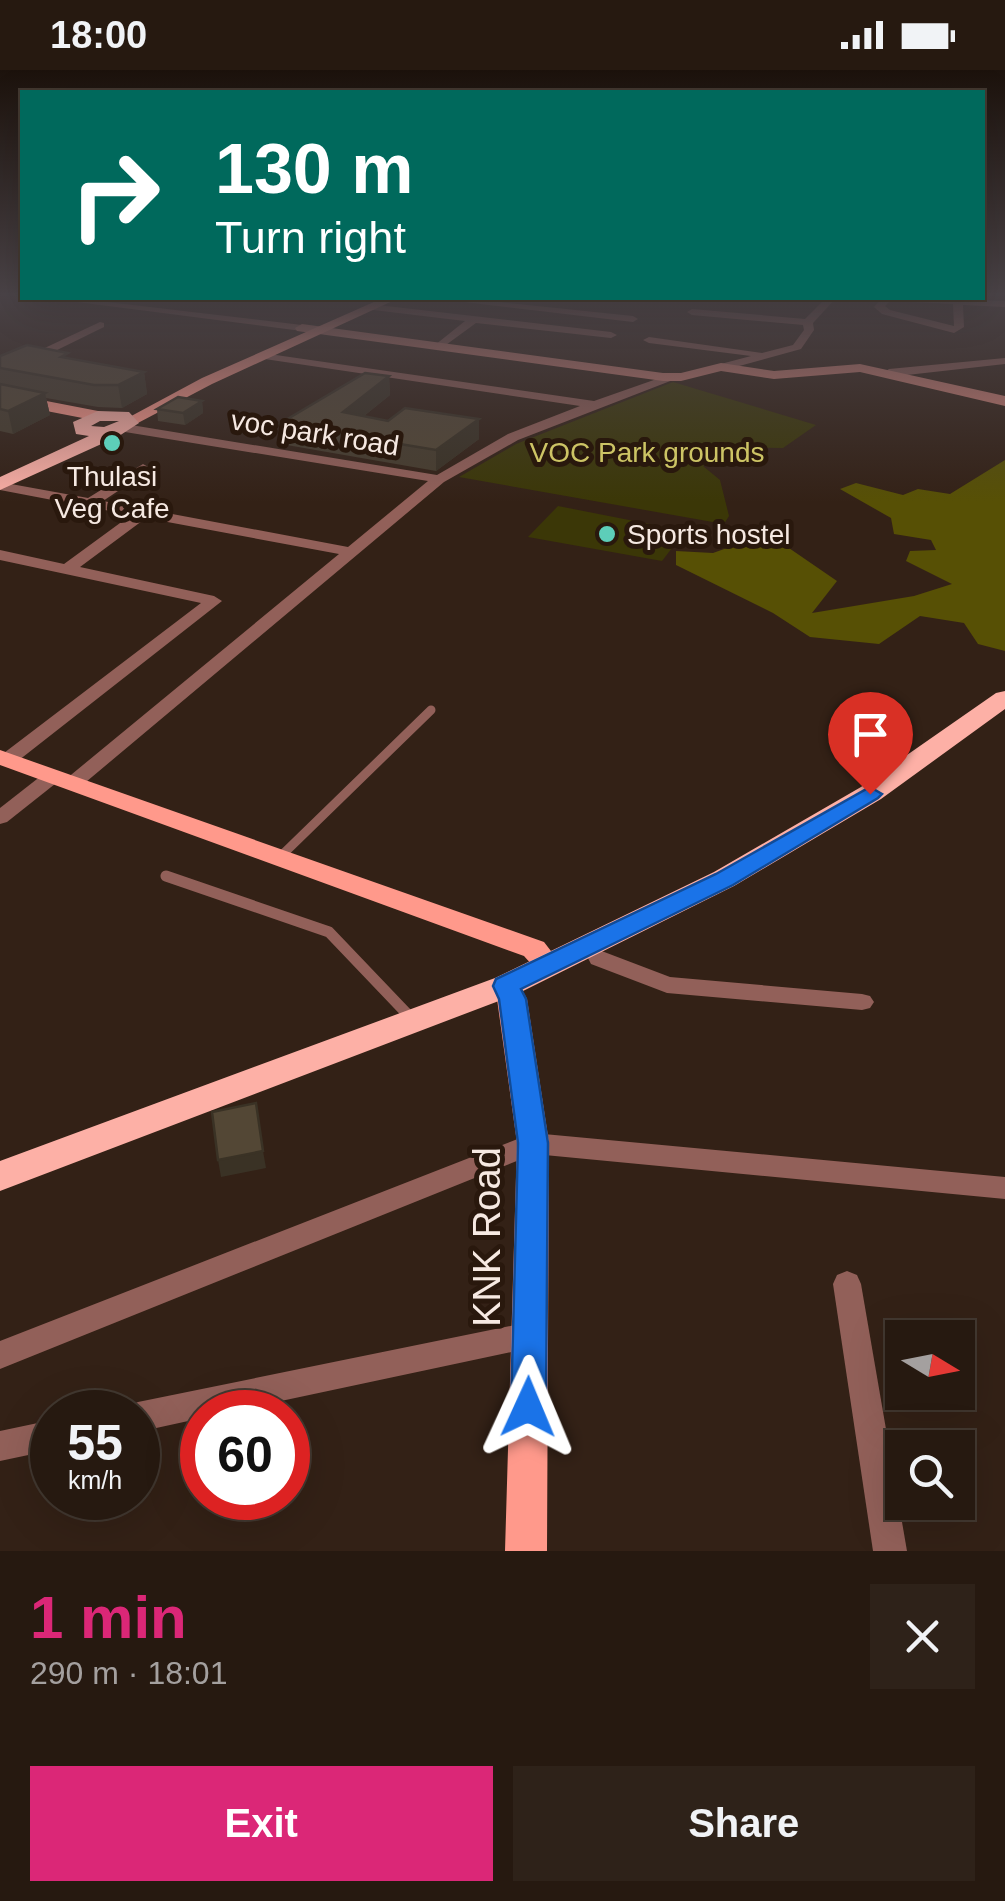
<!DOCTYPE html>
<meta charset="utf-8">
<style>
:root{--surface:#261910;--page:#2e2219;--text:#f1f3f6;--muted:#a4a09f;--line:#423830;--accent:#db2777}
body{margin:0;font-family:Arial,sans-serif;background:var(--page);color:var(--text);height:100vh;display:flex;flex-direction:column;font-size:38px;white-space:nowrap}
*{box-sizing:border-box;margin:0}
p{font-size:32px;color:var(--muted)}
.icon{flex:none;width:55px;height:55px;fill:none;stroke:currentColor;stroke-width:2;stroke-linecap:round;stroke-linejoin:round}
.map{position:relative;height:1481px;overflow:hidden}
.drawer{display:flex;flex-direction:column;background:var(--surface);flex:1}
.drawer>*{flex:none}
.top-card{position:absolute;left:20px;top:20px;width:965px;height:210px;border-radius:0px;box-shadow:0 10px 40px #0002,0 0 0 2px var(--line);background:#00695c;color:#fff;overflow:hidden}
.needle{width:65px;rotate:100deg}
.fabs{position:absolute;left:885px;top:1250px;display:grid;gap:20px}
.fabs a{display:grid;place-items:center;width:90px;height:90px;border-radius:0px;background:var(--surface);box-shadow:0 10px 40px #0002,0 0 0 2px var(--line);font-size:50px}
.speed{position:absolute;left:30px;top:1320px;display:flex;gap:20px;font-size:50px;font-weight:700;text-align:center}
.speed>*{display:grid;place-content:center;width:130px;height:130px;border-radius:50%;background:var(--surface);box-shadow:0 10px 40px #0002,0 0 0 2px var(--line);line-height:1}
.speed small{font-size:25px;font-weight:400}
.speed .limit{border:15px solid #d22;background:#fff;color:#111}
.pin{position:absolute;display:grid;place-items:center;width:85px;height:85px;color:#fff;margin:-102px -42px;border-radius:50% 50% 50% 0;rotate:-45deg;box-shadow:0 0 10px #0007}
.pin .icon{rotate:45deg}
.me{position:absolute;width:110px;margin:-55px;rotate:1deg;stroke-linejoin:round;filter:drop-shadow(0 0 8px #0008)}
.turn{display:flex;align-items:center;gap:35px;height:210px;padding:0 30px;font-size:45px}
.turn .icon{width:130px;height:130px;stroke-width:2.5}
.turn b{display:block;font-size:70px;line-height:85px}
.round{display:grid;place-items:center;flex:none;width:105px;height:105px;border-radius:0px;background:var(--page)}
.overview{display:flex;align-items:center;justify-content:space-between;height:170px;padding:0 30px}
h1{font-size:60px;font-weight:800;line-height:75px;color:var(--accent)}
.cta{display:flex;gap:20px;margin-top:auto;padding:20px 30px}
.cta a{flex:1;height:115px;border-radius:0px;background:var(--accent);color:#fff;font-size:40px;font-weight:800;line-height:115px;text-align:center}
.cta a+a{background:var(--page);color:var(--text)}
.status{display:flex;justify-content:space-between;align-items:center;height:70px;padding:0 50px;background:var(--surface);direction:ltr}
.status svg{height:28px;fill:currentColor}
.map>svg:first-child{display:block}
</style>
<div class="status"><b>18:00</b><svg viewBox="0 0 49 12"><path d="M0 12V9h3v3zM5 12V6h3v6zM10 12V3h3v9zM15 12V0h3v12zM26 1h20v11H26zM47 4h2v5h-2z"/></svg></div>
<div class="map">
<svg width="1005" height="1481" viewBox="0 0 1005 1481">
<rect width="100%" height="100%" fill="#332116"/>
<!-- green -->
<g fill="#3b3707">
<polygon points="673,312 816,355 783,378 725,377 703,396 720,410 729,446 724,454 459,407 516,374"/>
<polygon points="558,436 685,461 662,491 528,467"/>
</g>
<!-- forest -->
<polygon fill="#575005" points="1005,390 1005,581 978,574 964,553 920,546 879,574 810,567 773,543 676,495 676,481 713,483 763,465 786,476 837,511 812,543 914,526 952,514 906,491 910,481 936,480 931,470 894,464 891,448 840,419 856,413 903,425 918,419 950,424"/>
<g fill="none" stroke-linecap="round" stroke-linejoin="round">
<!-- service-far1 -->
<polyline stroke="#926059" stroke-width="9" points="281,786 431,640"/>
<!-- service -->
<polyline stroke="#926059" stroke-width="11" points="166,806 329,862 413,950"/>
<!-- minor -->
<g fill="#926059" fill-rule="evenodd">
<polygon points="46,228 73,228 302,255 307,258 302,261"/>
<polygon points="431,228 461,228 633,246 638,249 633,252"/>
<polygon points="826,228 836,228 813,253 814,260 801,279 721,301 715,297 717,295 751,286 649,273 643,270 649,267 762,283 793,275 804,260 803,255 692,245 687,242 692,239 805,249"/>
<path d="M882,228L1005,231V237L963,235L964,257L954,263L882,244L874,237ZM890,231L953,234L954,256L890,240L885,236Z"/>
<polygon points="369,234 611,262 617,265 611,268 476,253 439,280 433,277 435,275 465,251 365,239 364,237"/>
<polygon points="100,252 104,253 104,257 0,308 0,299"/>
<polygon points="262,283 594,331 668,305 678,308 518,370 444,412 80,717 66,717 63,713 66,709 339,484 146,448 80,497 214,526 222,531 14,694 0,694 0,686 201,533 0,490 0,480 64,494 131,445 0,420 0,412 88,428 143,394 150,398 148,401 103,431 348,477 428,411 125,362 119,358 125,354 437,405 508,364 580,336 258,288 258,284"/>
<polygon points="1005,288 1005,294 889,307 883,303 889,299"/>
<polygon points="53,700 63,706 60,710 7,752 0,754 0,738 46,702"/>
<polygon points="599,880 670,907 862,924 870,926 874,932 870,938 862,940 667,923 591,894 588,888 591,882"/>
<polygon points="533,1063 1005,1107 1005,1129 534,1084 0,1299 0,1271"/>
<polygon points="847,1201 857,1205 861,1214 907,1481 873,1481 833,1214 837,1205"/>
<polygon points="530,1252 541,1256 545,1265 541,1274 530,1278 229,1342 202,1342 202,1348 138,1362 138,1342 124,1342 127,1337 138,1332"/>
<polygon points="52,1350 52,1380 0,1391 0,1361"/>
</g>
<!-- secondary -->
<polygon fill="#cf8075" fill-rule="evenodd" points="302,254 663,303 681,303 721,293 774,301 860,294 1005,326 1005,336 860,302 774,309 721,301 681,311 663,311 297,261 295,258"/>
<!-- primary -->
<g fill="#ff998b" fill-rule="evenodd">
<polygon points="383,228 399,228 212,314 136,354 122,351 202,308"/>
<polygon points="0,322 98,341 106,346 98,351 0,332"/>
<path d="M0,680L544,872L561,894L557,901C540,906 535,898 524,886L0,695Z"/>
<polygon points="506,906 516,909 527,929 549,1073 547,1481 505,1481 517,1073 497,929 491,916 496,909"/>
</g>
<!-- trunk -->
<g fill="#fdb0a6" fill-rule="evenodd">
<path d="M98,341L129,342L139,353L119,366L0,420V407L89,366L76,364L73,352ZM100,351H119L104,357L91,356Z"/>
<polygon points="1005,621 1005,639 881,729 734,816 517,924 0,1121 0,1091 495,908 714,802 861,717 996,623"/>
</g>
</g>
<!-- wall -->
<g fill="#473d2e">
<polygon points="0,286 69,288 144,302 147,324 122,338 98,337 46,328 50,345 13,364 0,361"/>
<polygon points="389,306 390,325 364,346 479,369 436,401 281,374 279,354"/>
<polygon points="202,331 203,343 185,355 158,351 157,339"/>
</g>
<!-- shaded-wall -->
<g fill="#3a3225">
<polygon points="144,302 147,324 122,338 118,315"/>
<polygon points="389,306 390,325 344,362 343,342"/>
<polygon points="45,323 50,345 13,364 8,341"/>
<polygon points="202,331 203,343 185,355 183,343"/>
<polygon points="479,349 479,369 436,401 436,380"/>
<polygon points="263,1081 266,1098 221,1107 218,1090"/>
</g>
<!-- building -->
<g fill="#534735" stroke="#3a3225" stroke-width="2.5">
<polygon points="27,275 68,283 61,287 144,302 118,315 94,315 0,298 0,286"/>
<polygon points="365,303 389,306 343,342 388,351 405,338 479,349 436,380 279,354"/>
<polygon points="0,314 45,323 8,341 0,339"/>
<polygon points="178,327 202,331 183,343 157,339"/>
<polygon points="256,1033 263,1081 218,1090 212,1042"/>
</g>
<!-- sky -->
<linearGradient id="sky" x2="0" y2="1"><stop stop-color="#1c120c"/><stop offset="0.52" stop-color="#4a4347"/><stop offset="1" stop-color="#4a4347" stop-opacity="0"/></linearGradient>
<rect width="1005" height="432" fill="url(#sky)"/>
<!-- route -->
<polygon fill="#1a73e8" stroke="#114b97" stroke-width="2.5" points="870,717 882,724 878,728 733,815 521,919 526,929 548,1073 546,1337 541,1349 528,1353 516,1349 511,1337 518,1073 499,929 493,916 496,909 716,804"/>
<!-- markers -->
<g fill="#5dceb9" stroke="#29180d" stroke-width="4">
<circle cx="112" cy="373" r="10"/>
<circle cx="607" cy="464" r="10"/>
</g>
<g text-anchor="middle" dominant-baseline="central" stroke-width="10" stroke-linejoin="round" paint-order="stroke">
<!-- far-street labels -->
<g font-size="28" fill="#f6e9e2" stroke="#29180d">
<text transform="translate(315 363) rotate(9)">voc park road</text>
</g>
<!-- far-park labels -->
<g font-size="28" fill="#cdc465" stroke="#29180d">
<text x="647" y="382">VOC Park grounds</text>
</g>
<!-- far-poi labels -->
<g font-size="28" fill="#f6e9e2" stroke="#29180d">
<text x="112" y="406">Thulasi<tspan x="112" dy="32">Veg Cafe</tspan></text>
<text x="627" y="464" text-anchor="start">Sports hostel</text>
</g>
<!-- near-street labels -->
<g font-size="38" fill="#f6e9e2" stroke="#29180d">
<text transform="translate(487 1167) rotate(-90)">KNK Road</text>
</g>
</g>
</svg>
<div class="fabs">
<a><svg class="needle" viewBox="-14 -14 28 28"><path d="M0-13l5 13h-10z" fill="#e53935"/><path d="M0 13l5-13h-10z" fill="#a4a09f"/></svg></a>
<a><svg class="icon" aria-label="search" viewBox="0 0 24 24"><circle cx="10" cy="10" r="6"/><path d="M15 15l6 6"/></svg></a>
</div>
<div class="speed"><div>55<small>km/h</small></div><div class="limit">60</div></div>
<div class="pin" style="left:870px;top:724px;background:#d93025"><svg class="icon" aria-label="arrive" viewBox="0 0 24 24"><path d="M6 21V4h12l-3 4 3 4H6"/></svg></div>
<svg class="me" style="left:528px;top:1337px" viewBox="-20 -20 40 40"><path d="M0-17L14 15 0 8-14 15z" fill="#1a73e8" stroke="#fff" stroke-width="4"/></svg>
<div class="top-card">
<div class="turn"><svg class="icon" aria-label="right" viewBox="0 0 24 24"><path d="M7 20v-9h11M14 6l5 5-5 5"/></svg><div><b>130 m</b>Turn right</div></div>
</div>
</div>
<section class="drawer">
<div class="overview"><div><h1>1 min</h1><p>290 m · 18:01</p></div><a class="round"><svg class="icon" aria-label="close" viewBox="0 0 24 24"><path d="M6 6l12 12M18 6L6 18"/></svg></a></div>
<div class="cta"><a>Exit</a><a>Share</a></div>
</section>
